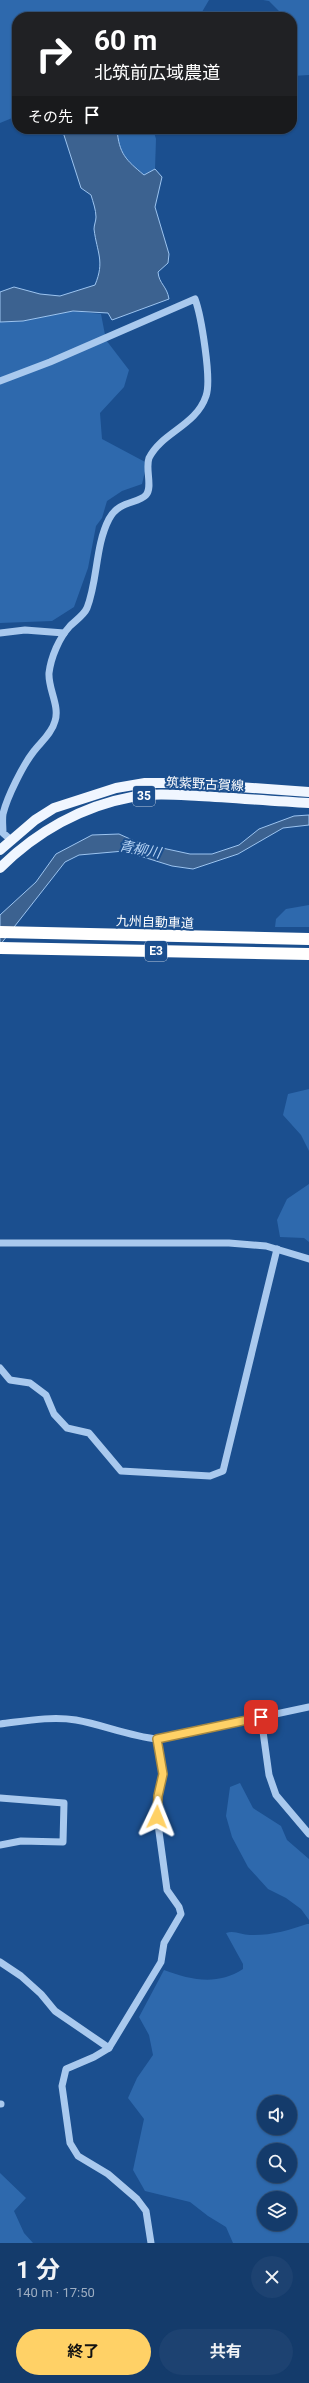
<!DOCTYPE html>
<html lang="ja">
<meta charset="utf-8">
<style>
:root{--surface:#143b6b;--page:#1d4271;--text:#f1f3f6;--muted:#9dadc1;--line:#33557e;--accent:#ffd166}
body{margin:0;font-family:Roboto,"Noto Sans JP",sans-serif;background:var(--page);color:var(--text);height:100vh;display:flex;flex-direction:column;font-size:15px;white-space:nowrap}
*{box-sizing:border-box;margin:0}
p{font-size:13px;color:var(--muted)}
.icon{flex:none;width:22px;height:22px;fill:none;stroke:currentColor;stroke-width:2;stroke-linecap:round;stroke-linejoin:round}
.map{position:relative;height:2243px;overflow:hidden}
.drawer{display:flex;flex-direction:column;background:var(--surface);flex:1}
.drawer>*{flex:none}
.hud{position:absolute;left:12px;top:12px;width:285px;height:122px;border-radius:16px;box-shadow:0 1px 3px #0004,0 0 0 1px var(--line);background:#202124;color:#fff;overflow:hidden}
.buttons{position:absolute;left:257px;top:2095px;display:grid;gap:8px}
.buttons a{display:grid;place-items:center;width:40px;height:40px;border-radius:50%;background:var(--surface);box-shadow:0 1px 3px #0004,0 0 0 1px var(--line);font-size:20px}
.pin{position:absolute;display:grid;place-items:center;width:34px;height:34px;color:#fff;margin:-17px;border-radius:8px;box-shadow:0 2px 6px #0006}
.me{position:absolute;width:44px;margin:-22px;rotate:2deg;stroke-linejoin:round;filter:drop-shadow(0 0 3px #0008)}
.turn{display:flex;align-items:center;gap:14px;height:84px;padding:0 16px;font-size:18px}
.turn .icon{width:52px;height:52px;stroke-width:2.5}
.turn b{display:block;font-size:28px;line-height:34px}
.then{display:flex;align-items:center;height:38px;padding:0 16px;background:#0003;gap:8px;font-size:15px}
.round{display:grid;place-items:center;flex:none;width:42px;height:42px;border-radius:21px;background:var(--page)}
.headline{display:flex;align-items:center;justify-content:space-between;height:68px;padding:0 16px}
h1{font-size:24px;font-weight:700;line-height:30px}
.action{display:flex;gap:8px;margin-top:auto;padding:8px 16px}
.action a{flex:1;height:46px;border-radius:24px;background:var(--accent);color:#111;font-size:16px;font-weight:700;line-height:46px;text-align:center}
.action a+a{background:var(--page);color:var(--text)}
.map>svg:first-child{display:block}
</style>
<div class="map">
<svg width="309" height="2243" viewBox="0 0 309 2243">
<rect width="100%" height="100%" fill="#1b4f8f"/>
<!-- green -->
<g fill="#2e69ad" fill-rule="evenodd">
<polygon points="0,0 209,0 199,17 17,17 17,116 0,123"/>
<polygon points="263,0 309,0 309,75 292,76 292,17 279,17 279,11 269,1"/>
<path d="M117,129H153L156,139L155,169L144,175C126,160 119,154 117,129Z"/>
<polygon points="73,311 101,314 106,340 129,370 124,387 100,413 102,439 147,463 142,484 122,491 107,501 102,518 96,526 88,568 74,607 52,621 0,623 0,322 23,321"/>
<polygon points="309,905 309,927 275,927 276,919 286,909"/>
<polygon points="309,1089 309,1151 301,1135 283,1115 288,1094"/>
<polygon points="309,1184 309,1242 304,1238 280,1237 277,1220 287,1199"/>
<polygon points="240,1783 253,1808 281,1826 287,1840 309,1859 309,1920 301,1909 286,1898 268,1889 248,1867 232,1837 226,1816 230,1787"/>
<path d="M307,1924H309V2243H233L226,2227L208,2216L190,2202L145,2191L133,2170L144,2119L128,2098L137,2078L153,2055L149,2035L139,2017L164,1970C191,1980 217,1986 243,1969V1964L226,1933C235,1930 241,1935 250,1935C269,1936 290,1930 307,1924ZM264,2102H290V2128H264ZM264,2150H290V2176H264ZM264,2198H290V2224H264Z"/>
<polygon points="0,2173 26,2198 14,2211 24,2233 33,2243 0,2243"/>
</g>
<!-- water -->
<g fill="#3c6290" stroke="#9cc4f0">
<path d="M62,129H117C119,154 126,160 144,175L155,169L162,177L155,207L169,254L168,263L158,272C159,284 167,286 169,299L112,320L108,313L73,311L23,321L0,322V292L14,287L40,294L60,296L95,285C105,261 97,253 94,229C94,225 96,221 96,217C96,210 93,202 91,195L81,188Z"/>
<polygon points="309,815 309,825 283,828 238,854 193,869 172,866 124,851 79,855 65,862 0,945 0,915 36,882 56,854 92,835 119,834 139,843 190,854 212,854 239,845 259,829 294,816"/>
</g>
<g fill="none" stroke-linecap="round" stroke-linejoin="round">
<!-- minor -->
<g stroke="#a9c9ee" stroke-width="7">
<path d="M0,381L50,362L195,299C201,315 212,380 206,396C196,426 162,432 149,458C145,469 153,487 146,495C138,504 119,500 109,519C95,546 98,580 87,608C84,615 75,621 70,626C59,638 51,657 49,673C48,689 60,706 55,721C52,733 41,742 34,751C23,765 7,797 3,814C2,820 3,827 3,833L11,840"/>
<polyline points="0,633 25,630 64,633"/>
<polyline points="0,1243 229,1243 266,1246 309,1259"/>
<polyline points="0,1368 10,1380 30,1383 46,1395 54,1414 67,1428 89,1433 121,1471 210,1476 223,1471 277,1249"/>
<polyline points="261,1717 269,1775 276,1795 309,1834"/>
<path d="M0,1724C25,1721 51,1716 76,1720C104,1725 129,1736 157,1739L309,1707"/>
<polyline points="0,1798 64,1803 63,1842 21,1841 0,1845"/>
<polyline points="0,1962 21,1976 41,1994 55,2011 109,2048"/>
<polyline points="0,2104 1,2104"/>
<polyline points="151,2243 146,2211 137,2199 108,2174 78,2156 70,2143 62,2086 66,2069 94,2057 109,2048 161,1962 164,1943 181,1914 179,1907 167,1890 157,1817 158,1796 163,1774 157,1739"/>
</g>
<!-- major -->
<g stroke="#f0f6ff" stroke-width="10">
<polyline points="0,850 35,820 54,808 116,788 145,783 182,783 309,792"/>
<path d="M0,868C36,832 82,806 132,797C154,793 177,795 199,796C236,798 272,801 309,803"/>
</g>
<!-- highway -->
<g stroke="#fff" stroke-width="12">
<polyline points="0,932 309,939"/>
<polyline points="0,948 309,954"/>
</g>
</g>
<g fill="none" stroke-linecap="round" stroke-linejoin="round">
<!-- route casing -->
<g stroke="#a68842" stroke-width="10">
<polyline id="route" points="157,1817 158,1796 163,1774 157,1739 261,1717"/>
</g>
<!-- route -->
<use href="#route" stroke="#ffd166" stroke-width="7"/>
</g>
<g text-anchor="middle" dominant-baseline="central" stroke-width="4" stroke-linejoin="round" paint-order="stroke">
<!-- shield labels -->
<g fill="#1b4f8f" stroke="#bbcadd" stroke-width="1">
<rect x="133" y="786" width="22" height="20" rx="3"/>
<rect x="145" y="941" width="22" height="20" rx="3"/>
</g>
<g font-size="12" font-weight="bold" fill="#fff">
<text x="144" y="796">35</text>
<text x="156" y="951">E3</text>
</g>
<!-- street labels -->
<g font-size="13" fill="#fff" stroke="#1b4f8f">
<text transform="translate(205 784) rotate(3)">筑紫野古賀線</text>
<text transform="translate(155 922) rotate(2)">九州自動車道</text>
</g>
<!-- water labels -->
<g font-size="14" font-style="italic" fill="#b5d3f5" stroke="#1b4f8f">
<text transform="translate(140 849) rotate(11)">青柳川</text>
</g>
</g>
</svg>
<div class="buttons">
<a><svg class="icon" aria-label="sound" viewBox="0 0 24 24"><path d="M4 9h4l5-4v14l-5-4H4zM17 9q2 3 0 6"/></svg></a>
<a><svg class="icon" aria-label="search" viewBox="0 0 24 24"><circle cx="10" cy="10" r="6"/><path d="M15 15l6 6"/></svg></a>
<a><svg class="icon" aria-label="layers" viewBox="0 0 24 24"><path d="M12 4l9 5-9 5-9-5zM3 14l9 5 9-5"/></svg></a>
</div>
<div class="pin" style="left:261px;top:1717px;background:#d93025"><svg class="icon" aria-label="arrive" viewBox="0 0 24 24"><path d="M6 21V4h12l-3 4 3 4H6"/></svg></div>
<svg class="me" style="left:157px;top:1817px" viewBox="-20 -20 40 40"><path d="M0-17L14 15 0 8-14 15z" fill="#ffd166" stroke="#fff" stroke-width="4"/></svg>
<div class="hud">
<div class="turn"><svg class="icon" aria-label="right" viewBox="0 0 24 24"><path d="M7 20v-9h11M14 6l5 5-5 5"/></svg><div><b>60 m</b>北筑前広域農道</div></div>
<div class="then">その先<svg class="icon" aria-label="arrive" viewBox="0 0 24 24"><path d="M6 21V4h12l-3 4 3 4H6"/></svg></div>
</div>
</div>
<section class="drawer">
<div class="headline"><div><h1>1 分</h1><p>140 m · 17:50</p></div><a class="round"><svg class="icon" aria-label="close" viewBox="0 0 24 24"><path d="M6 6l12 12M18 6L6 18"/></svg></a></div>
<div class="action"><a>終了</a><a>共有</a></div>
</section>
